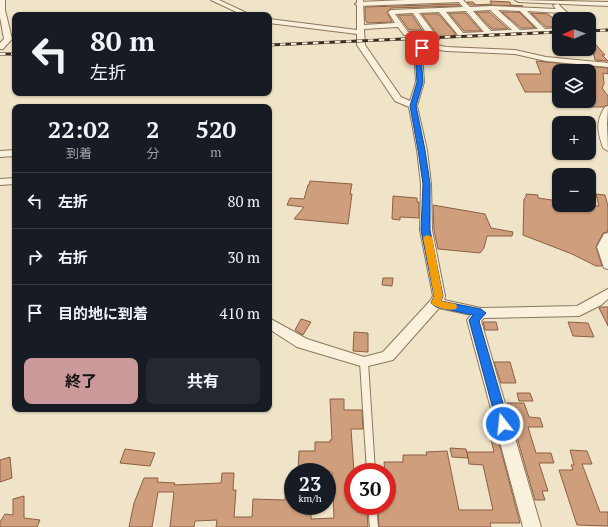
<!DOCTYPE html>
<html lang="ja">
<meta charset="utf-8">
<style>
:root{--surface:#171b24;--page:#242831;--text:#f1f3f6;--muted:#9ea1a6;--line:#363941;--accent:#cc999b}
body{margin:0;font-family:"PT Serif","Noto Sans JP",serif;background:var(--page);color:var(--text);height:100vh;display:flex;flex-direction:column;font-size:15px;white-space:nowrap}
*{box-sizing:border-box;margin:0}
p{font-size:13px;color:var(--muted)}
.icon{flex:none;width:22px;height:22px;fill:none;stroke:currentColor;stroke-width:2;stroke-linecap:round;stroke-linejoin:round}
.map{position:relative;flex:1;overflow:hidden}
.details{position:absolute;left:12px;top:104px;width:260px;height:308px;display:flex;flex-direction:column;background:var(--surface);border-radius:8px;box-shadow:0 1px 3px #0004}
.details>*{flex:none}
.guide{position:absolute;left:12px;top:12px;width:260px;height:84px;border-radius:8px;box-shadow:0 1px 3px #0004;background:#171b24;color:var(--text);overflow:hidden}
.needle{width:26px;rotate:268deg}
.buttons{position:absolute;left:552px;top:12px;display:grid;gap:8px}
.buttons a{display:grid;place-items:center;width:44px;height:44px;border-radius:8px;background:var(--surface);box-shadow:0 1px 3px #0004;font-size:20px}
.speed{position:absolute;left:284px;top:463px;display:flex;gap:8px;font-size:20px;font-weight:700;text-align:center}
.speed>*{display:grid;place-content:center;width:52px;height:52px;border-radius:50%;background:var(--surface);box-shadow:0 1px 3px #0004;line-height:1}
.speed small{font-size:10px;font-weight:400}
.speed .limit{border:6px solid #d22;background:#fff;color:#111}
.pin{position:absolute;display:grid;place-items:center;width:34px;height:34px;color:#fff;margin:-17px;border-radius:8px;box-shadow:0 2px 6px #0006}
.me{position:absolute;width:44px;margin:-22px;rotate:344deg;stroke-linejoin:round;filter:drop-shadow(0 0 3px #0008)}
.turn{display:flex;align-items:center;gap:14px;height:84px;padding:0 12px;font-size:18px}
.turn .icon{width:52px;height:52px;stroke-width:2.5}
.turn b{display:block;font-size:28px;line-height:34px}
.eta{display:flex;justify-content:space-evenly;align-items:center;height:68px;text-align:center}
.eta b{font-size:24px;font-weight:700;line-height:28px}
.action{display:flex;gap:8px;margin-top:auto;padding:8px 12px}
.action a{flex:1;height:46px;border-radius:8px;background:var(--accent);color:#111;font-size:16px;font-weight:700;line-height:46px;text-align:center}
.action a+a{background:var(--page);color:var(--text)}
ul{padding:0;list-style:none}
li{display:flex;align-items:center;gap:12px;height:56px;padding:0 12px;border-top:1px solid var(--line)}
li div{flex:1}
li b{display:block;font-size:15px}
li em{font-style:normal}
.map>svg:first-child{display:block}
</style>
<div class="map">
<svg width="608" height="527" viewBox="0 0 608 527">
<rect width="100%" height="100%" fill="#f0e4c8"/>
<!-- building -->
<g fill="#cf9f7d" stroke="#8d5f41">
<polygon points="490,1 510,2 511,5 523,6 471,5 467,2 473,2 476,5 492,4"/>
<polygon points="458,4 460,6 391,8 387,12 392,22 367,23 365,19 365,7"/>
<polygon points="476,12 489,12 508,29 492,29"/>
<polygon points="502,12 519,12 535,28 521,28"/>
<polygon points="449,13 465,13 481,31 464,31"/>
<polygon points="531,13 548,14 559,23 559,27 546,27"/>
<polygon points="422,14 438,14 456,34 454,34 455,36 439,37"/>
<polygon points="398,15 412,15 422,30 409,30"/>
<polygon points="590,38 605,55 602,55 608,61 595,60"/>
<polygon points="536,61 608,68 608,74 603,73 604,84 602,88 608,96 608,105 603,107 589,107 589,71 559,71 559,92 525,92 516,74 541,74"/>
<polygon points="310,181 352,184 350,194 352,194 348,224 294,219 304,207 287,205 290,198 304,199 308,185 309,185"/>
<polygon points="526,194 538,195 538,198 559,201 559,205 599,206 596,194 605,195 608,206 608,229 607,232 603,233 596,247 602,266 596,266 572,254 523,235 524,199 526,197"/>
<polygon points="393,196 417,198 417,202 419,202 419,218 400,217 400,220 392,219"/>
<polygon points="433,205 485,214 491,228 513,232 512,236 487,236 484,248 480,253 438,249 434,230"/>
<polygon points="383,278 393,278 392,286 382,285"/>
<polygon points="601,307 608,307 608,326 599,308"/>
<polygon points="301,319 311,322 303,335 295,330"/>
<polygon points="483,322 496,322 498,330 485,330"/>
<polygon points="568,322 588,323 594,337 573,336"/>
<polygon points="354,332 368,333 368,352 353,351"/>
<polygon points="494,362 510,362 516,383 501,383"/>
<polygon points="517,393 530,393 533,401 519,401"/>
<polygon points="330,399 344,399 344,410 362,410 363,429 351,429 354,472 353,472 353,506 357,506 357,512 367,512 368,527 216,527 217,520 195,521 194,527 170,527 174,492 158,492 152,527 129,527 134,503 144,478 158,478 157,482 175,483 174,485 221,483 222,473 234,473 233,490 236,490 234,517 252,517 253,499 285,500 286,480 293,480 293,506 311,506 311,519 334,518 332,472 298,472 299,451 315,451 315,442 330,442 330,440 332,440"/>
<polygon points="507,403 524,403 529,417 540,418 543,427 528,427 536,453 551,453 554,463 539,463 548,491 542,491 545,500 535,500"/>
<polygon points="490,435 497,435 520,523 490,523 491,527 379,527 378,512 381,512 381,506 387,506 387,472 385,472 384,462 403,462 403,455 427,455 426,452 447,451 459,510 493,510 483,465 469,464 467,452 494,452"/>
<polygon points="450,448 466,449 468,458 452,457"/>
<polygon points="125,449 155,453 150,466 120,463"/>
<polygon points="570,450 587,451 592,464 582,464 600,512 608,512 608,526 577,525 559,470 573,470 571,465 574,465"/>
<polygon points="10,457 12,478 0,482 0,460"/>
<polygon points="24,496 24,518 40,520 37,527 0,527 0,522 5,514 13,515 13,499"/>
</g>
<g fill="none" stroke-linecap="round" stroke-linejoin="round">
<!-- service casing -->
<g stroke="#8d765c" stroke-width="2">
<g id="service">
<polygon points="364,359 367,360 368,362 375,472 367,472 360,362 361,360"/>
<polygon points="368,506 376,506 378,527 370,527"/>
</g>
</g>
<!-- minor casing -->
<g stroke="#8d765c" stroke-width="2">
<g id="minor">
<polygon points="0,0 5,0 5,10 12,39 3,49 0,49 0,43 4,39 0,17"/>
<polygon points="211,0 219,0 251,15 243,15"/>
<path d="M357,0H363L364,25L395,23L388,12L391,10L463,7L457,0H463L470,7L492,6L556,9L553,5L558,4L574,19H567L561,13L527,11L545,29L559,28V32L461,37L459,36L439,12L419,13L439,39L433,44L446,47L515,50L546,57L608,63V67L546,61L515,54L446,51L428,48L422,53L424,82L417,106L427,150L431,184L432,230L445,296L444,300L481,308L577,306L608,289V299L601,305L579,316L484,318L481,321L541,527H523L467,320L471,315L439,308L393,360L364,367L297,347L269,329V318L307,339L364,357L383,352L430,301L433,296L420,230L421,184L417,150L409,107L395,101L357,45V34L269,23V19L357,30ZM490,10L512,30L491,31L473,11ZM498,10L520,11L538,29L520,30ZM466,11L484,32L463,33L446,12ZM413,13L425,31L408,32L395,14ZM398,27L404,35H428L431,39L414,52L416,82L410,101L401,97L365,45L364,29Z"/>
<path d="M608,106L607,124L608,151L603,148C598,132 595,122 605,107Z"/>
<polygon points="15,150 15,156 0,157 0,151"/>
<polygon points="15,178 15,184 0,185 0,179"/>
<polygon points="608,233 608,269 604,268 597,247 604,234"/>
</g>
</g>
<!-- tertiary casing -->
<g stroke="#8d765c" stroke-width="2">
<g id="tertiary">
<polygon points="405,0 464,0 460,2 359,6 355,4 359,2"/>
<polygon points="515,0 608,2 608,6 519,2"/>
</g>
</g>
<!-- service -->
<use href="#service" fill="#faf1dc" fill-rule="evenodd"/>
<!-- minor -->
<use href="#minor" fill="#faf1dc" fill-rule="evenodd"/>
<!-- tertiary -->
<use href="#tertiary" fill="#faf1dc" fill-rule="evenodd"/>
<!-- rail casing -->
<g stroke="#3d2e20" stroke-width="3">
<g id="rail">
<polyline points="589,31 608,30"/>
<polyline points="269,45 559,32"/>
<polyline points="0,54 15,54"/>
</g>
</g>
<!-- rail -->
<use href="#rail" stroke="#f7eed8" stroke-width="2" stroke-dasharray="5.5" stroke-linecap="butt"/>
</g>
<!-- route -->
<polygon fill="#1a73e8" stroke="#114b97" points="420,46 425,48 421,52 421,56 423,82 416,106 425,150 430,184 430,230 443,296 441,301 481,309 486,313 479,321 509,424 507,427 503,429 499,427 497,424 469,320 473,315 436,307 431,303 434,296 421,230 423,184 418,150 410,106 417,82 415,52"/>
<!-- slow -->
<path fill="#f59e0b" d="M427,235L432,237L443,296L441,301L456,304L457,307L456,309C450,311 435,308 431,303L434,296L423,237Z"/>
</svg>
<div class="buttons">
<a><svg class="needle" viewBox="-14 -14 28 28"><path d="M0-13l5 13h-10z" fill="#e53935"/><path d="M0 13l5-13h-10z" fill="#9ea1a6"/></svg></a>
<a><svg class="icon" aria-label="layers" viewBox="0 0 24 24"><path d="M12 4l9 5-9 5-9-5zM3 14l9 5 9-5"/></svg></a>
<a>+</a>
<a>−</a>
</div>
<div class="speed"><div>23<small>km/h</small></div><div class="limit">30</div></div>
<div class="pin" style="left:422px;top:48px;background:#d93025"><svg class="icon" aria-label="arrive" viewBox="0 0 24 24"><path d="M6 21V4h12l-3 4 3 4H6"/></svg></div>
<svg class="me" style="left:503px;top:424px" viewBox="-20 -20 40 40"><circle r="17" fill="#1a73e8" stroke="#fff" stroke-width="3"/><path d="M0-11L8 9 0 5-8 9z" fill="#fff"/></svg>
<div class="guide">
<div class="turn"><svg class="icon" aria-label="left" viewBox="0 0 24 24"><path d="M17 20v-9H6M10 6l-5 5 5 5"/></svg><div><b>80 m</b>左折</div></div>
</div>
<section class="details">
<div class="eta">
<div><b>22:02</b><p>到着</p></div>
<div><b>2</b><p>分</p></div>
<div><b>520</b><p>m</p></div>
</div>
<ul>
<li><svg class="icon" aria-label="left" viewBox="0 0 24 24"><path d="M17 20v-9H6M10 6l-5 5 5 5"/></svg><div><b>左折</b></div><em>80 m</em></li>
<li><svg class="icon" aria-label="right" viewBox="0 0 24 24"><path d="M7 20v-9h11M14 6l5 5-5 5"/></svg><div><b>右折</b></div><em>30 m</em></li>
<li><svg class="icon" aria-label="arrive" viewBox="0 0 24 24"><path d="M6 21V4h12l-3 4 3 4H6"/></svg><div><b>目的地に到着</b></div><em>410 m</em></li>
</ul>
<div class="action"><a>終了</a><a>共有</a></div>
</section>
</div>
